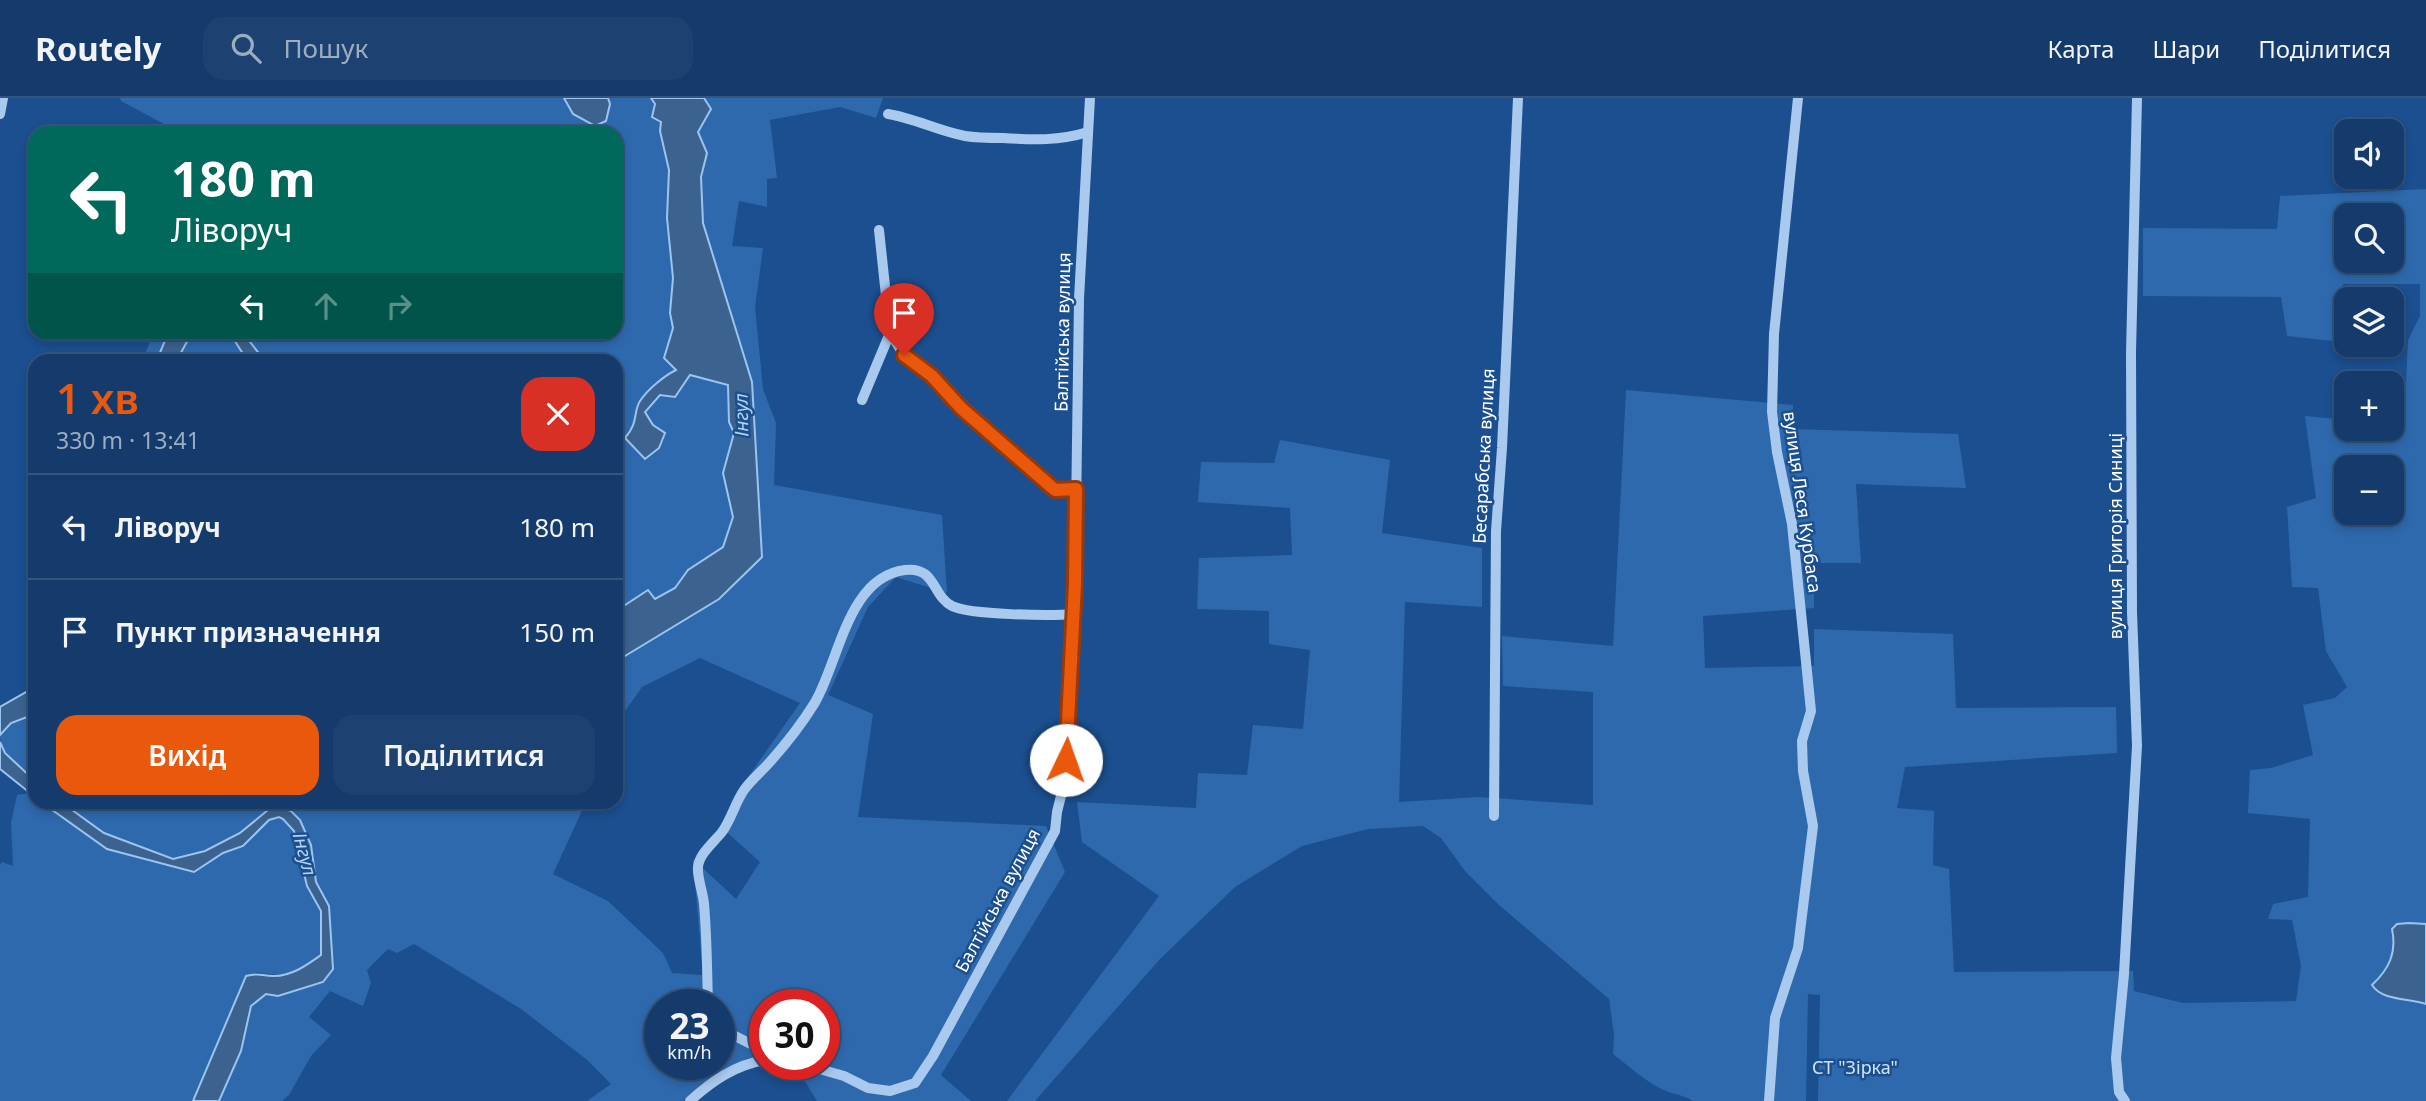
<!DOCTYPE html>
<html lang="uk">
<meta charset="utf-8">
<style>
:root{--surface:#143b6b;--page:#1d4271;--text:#f1f3f6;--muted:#9dadc1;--line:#33557e;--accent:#ea580c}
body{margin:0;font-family:"Noto Sans",sans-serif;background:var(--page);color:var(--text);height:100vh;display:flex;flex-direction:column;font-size:26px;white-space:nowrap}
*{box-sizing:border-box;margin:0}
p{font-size:23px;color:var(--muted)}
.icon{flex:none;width:38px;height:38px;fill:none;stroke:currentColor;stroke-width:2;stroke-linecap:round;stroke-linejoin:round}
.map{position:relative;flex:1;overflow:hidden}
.sheet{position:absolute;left:28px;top:256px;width:595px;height:455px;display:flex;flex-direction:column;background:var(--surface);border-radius:21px;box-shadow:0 4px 10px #0003,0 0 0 2px var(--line)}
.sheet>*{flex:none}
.banner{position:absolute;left:28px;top:28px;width:595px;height:214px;border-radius:21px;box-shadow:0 4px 10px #0003,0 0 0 2px var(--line);background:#00695c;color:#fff;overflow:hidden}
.fabs{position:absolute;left:2334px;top:21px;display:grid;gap:14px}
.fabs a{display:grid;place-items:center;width:70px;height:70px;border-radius:14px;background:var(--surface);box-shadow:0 4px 10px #0003,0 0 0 2px var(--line);font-size:35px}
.speed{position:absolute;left:644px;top:891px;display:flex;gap:14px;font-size:35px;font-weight:700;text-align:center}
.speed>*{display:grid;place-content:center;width:91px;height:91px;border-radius:50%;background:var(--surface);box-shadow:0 4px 10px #0003,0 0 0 2px var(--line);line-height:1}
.speed small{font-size:18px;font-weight:400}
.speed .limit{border:10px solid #d22;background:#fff;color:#111}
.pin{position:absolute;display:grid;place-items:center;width:60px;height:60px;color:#fff;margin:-72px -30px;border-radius:50% 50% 50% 0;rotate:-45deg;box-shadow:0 0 7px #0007}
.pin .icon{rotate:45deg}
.me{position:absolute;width:77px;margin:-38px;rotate:3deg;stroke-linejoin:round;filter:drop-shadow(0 0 5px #0008)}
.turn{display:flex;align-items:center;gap:24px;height:147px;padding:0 28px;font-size:32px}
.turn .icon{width:91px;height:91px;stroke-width:2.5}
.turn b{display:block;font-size:49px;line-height:60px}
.lanes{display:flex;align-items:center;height:66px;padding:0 28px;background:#0003;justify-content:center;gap:35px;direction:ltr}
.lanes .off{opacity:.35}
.round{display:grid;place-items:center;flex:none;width:74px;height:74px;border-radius:21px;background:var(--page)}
.headline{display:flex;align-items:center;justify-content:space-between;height:119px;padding:0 28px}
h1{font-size:42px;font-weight:600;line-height:52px;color:var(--accent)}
.cta{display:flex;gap:14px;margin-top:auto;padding:14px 28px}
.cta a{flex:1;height:80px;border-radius:21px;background:var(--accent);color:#fff;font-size:28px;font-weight:600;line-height:80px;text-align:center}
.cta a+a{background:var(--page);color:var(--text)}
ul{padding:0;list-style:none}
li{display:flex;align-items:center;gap:21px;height:105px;padding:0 28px;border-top:2px solid var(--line)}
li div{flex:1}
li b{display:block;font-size:26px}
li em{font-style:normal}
header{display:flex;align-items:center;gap:42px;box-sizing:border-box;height:98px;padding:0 35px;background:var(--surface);border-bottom:2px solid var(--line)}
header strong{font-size:33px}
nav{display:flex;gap:38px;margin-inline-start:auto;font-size:24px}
.search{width:490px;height:63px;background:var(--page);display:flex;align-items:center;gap:18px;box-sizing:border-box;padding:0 24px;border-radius:21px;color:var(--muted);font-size:26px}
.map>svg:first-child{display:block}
</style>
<header>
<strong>Routely</strong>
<div class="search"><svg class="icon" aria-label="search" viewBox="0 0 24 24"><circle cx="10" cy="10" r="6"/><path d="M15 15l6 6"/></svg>Пошук</div>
<nav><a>Карта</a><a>Шари</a><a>Поділитися</a></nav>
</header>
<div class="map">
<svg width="2426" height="1003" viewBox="0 0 2426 1003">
<rect width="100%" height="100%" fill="#1b4f8f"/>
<!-- green -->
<g fill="#2e69ad" fill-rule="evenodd">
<polygon points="120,0 564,0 573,16 610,6 608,0 651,0 661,24 660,33 669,72 667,120 673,180 670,215 673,230 664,260 676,273 665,277 639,304 635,329 653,327 645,314 660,297 675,299 690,277 728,287 729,324 734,334 723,375 733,419 723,449 688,472 675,490 655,501 647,492 616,513 616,262 264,262 243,235 616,234 616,35 181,35 121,3"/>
<path d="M704,0H883L876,20L840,9L770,22L777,80L767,81V109L739,103L732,148L763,150L755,209L763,291L776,325L774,387L942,417L947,495L896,479L868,509L828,597L873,616L858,719L1046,728L1065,774L941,977L971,1003H817L806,985L780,966H824V906H765V957C730,966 710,980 683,1003H587L611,986L586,961L521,911L414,846L397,855L388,851L367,872L371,885L363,908L330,893L309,919L331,937L311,958L289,997L282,1003H219L241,953L251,908L266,896L278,898L323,884L329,808L316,784L311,747L291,713L281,709L268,712L240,735L205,753L173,761L104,735L61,704H586L553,776L608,803L663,855L672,875L703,877L693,761L736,801L760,764L721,729L739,692L800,605L700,560L642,589L616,626V556L626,558L719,501L762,459L752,284L703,125L701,79L707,55L698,34L711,11ZM660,906H719V966H660Z"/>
<path d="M2426,91V1003H1818L1820,897L1808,896L1806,1003H1693C1684,997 1675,997 1666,993C1647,985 1630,969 1613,956L1614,936L1609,901L1499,807L1465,773L1441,740L1423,728L1368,731L1302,748L1235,789L1160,861L1035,1003H1007L1159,798L1082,744L1077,704L1196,710L1198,675L1247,677L1253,627L1303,631L1310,552L1269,546V513L1197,511L1199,460L1292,457L1290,410L1198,404L1201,364L1274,365L1280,342L1390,362L1382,435L1482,450V509L1405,504L1399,704L1479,699L1593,707V594L1503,588L1502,538L1613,548L1626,292L1793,307L1792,331L1958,336L1966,390L1856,386L1861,465H1814V510L1703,518L1705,570L1814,568V531L1953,536L1956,610L2116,609L2117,655L1905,669L1897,710L1934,713L1933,767L1949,771L1954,874L2133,873L2134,893L2183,905L2296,903L2301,868L2292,822L2268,821L2273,806L2308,799L2310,721L2248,715L2250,672L2271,670L2313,657L2303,607L2335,600L2347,589L2326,553L2318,490L2292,489L2287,409L2316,400L2305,318L2347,322V331H2392V327L2404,328L2408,242L2420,218V186H2343L2333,243L2287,238L2281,199L2143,198V130L2277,131L2280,98ZM2347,117H2392V163H2347ZM2347,369H2392V415H2347Z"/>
<polygon points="197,234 227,235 231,237 247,262 177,262 189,240"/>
<polygon points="153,235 168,235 157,262 143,262"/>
<path d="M35,616V683C21,670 0,657 0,637L11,625Z"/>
<path d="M29,695L35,699V704H41L107,751L193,774L223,755L243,748L269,722L279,719L283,721L294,733L307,788L321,813V857C298,874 285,880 256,874L193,1003H0V767L2,764L13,768L11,725L17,697Z"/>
</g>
<!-- water -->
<g fill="#3c6290" stroke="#9cc4f0" stroke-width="2">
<polygon points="564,0 608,0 610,6 606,23 595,28 573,16"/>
<path d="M651,0H704L711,11L698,34L707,55L701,79L703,125L752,284L762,459L719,501L625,558L616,556V513L648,492L655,501L675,490L688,472L723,449L733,419L723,375L734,335L729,324L728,287L690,277L675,299L660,297L645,314L653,327L665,335L659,350L645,361L625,340C639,324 633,314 640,303C648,291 664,278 676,272L664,260L673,230L670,215L673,180L667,120L669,72L660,33L661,24L652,19L655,6Z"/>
<polygon points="168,235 197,235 189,240 177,262 157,262"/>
<polygon points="227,235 243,235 264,262 247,262 231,237"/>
<polygon points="35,589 35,616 11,625 0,637 0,609"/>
<polygon points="0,644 5,655 35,683 35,699 0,671"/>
<path d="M41,704H61L104,735L173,761L205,753L240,735L268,712L280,709L291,713L300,722L311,747L316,784L329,808L333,871L323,884L278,898L266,896L251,908L241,953L219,1003H193L246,878C259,874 261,878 274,878C292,878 307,867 321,857V813L307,788L294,733L283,721L279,719L269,722L243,748L223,755L194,774L107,751Z"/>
<path d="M2409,825L2426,826V906C2409,900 2382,903 2372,887C2389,871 2397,855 2392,831L2397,826Z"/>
</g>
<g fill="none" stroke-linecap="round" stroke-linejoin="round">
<!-- minor -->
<g stroke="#a9c9ee" stroke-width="10">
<polyline points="0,16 3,0"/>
<path d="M888,16C914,20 938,33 965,38C977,40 990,40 1003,40C1033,42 1059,43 1088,34"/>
<polyline points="890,235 904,257 932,278 961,310 1055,392 1077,391"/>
<polyline points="862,302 890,235 879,132"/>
<polyline points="1494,718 1496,433 1502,350 1518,0"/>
<path d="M708,906C707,873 707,839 704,806C703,794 697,780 698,769C699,756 714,744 722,734C731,722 735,705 744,692C751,682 761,674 769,665C786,646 801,627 814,606C839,565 847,479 905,472C936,468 932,498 952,508C970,517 1051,518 1074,516"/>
<polyline points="719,930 765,953"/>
<polyline points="802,966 844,978 868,990 890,993 915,985 933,958 1055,733 1057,714 1065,682 1068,642 1075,486 1079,201 1090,0"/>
<path d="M690,1003C712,983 735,967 765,962"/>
<polyline points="1769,1003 1775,920 1798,850 1813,728 1803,673 1802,643 1811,613 1792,426 1777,354 1772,314 1774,236 1798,0"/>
<polyline points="2125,1003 2119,994 2116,960 2124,876 2137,648 2132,514 2131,255 2137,0"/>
</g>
</g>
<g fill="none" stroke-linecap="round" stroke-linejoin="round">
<!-- route casing -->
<g stroke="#983908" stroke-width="18">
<polyline id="route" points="904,257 932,278 961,310 1055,392 1076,391 1075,486 1066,662"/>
</g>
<!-- route -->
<use href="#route" stroke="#ea580c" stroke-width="12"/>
</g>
<g text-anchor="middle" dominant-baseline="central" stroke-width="5" stroke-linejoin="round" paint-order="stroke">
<!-- street labels -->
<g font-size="18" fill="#fff" stroke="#1b4f8f">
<text transform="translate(1062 234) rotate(-89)">Балтійська вулиця</text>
<text transform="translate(1483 358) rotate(-87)">Бесарабська вулиця</text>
<text transform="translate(1803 404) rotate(82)">вулиця Леся Курбаса</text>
<text transform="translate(2115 438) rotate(-90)">вулиця Григорія Синиці</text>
<text transform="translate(997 802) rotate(-62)">Балтійська вулиця</text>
</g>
<!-- park labels -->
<g font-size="18" fill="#cfe3fa" stroke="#1b4f8f">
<text x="1855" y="969">СТ "Зірка"</text>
</g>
<!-- water labels -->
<g font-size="19" font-style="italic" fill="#b5d3f5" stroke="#1b4f8f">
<text transform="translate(741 317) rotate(-91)">Інгул</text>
<text transform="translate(305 756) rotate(75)">Інгул</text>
</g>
</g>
</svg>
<div class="fabs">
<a><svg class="icon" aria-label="sound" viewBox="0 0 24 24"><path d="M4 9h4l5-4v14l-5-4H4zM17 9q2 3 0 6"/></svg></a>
<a><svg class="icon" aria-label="search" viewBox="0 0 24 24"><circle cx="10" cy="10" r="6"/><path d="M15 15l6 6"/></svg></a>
<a><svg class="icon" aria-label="layers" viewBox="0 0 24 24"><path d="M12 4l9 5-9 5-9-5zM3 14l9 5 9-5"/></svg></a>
<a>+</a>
<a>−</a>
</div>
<div class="speed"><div>23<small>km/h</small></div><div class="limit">30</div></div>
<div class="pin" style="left:904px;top:257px;background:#d93025"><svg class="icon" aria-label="arrive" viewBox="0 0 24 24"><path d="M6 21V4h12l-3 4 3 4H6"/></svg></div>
<svg class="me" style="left:1066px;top:662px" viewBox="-20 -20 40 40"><circle r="19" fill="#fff"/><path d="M0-13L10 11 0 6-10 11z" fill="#ea580c"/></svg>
<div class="banner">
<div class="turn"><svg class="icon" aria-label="left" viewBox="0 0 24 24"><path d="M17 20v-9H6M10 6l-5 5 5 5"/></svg><div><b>180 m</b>Ліворуч</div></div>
<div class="lanes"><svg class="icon" aria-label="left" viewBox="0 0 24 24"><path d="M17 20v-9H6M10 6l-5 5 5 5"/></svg><svg class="icon off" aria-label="ahead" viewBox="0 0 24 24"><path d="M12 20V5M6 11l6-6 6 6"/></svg><svg class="icon off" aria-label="right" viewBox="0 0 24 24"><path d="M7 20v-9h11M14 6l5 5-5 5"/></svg></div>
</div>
<section class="sheet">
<div class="headline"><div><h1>1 хв</h1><p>330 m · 13:41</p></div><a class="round" style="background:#d93025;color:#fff"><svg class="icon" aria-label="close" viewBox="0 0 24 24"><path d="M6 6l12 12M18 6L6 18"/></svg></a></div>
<ul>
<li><svg class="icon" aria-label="left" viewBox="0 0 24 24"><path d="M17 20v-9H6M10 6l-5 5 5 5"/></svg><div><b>Ліворуч</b></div><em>180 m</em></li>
<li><svg class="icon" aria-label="arrive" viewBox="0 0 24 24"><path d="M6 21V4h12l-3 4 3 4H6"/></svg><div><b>Пункт призначення</b></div><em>150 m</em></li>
</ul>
<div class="cta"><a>Вихід</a><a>Поділитися</a></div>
</section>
</div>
